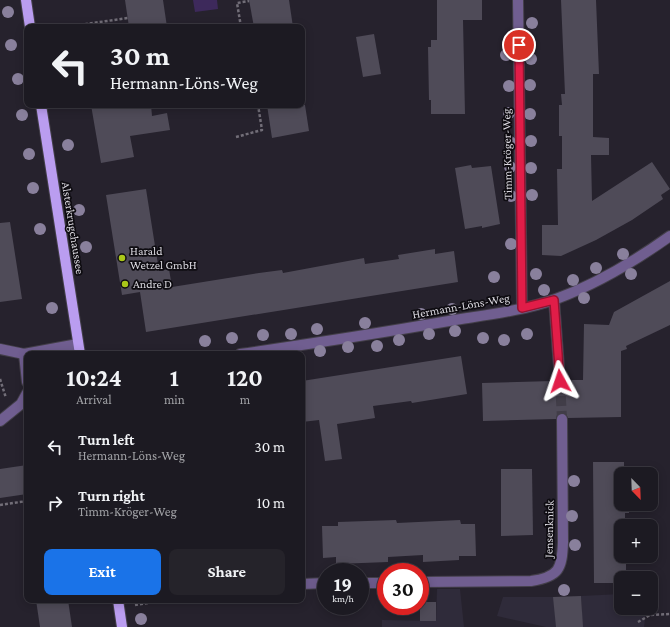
<!DOCTYPE html>
<meta charset="utf-8">
<style>
:root{--surface:#1c1a22;--page:#25232a;--text:#f1f3f6;--muted:#a0a1a5;--line:#3a3840;--accent:#1a73e8}
body{margin:0;font-family:"Crimson Pro",serif;background:var(--page);color:var(--text);height:100vh;display:flex;flex-direction:column;font-size:15px;white-space:nowrap}
*{box-sizing:border-box;margin:0}
p{font-size:13px;color:var(--muted)}
.icon{flex:none;width:22px;height:22px;fill:none;stroke:currentColor;stroke-width:2;stroke-linecap:round;stroke-linejoin:round}
.map{position:relative;flex:1;overflow:hidden}
.details{position:absolute;left:24px;top:351px;width:281px;height:252px;display:flex;flex-direction:column;background:var(--surface);border-radius:8px;box-shadow:0 2px 10px #0003,0 0 0 1px var(--line)}
.details>*{flex:none}
.banner{position:absolute;left:24px;top:24px;width:281px;height:84px;border-radius:8px;box-shadow:0 2px 10px #0003,0 0 0 1px var(--line);background:#1c1a22;color:var(--text);overflow:hidden}
.needle{width:26px;rotate:157deg}
.fabs{position:absolute;left:614px;top:467px;display:grid;gap:8px}
.fabs a{display:grid;place-items:center;width:44px;height:44px;border-radius:8px;background:var(--surface);box-shadow:0 2px 10px #0003,0 0 0 1px var(--line);font-size:20px}
.speed{position:absolute;left:317px;top:563px;display:flex;gap:8px;font-size:20px;font-weight:700;text-align:center}
.speed>*{display:grid;place-content:center;width:52px;height:52px;border-radius:50%;background:var(--surface);box-shadow:0 2px 10px #0003,0 0 0 1px var(--line);line-height:1}
.speed small{font-size:10px;font-weight:400}
.speed .limit{border:6px solid #d22;background:#fff;color:#111}
.pin{position:absolute;display:grid;place-items:center;width:34px;height:34px;color:#fff;margin:-17px;border:2px solid #fff;border-radius:50%;box-shadow:0 1px 4px #0007}
.me{position:absolute;width:44px;margin:-22px;rotate:355deg;stroke-linejoin:round;filter:drop-shadow(0 0 3px #0008)}
.turn{display:flex;align-items:center;gap:14px;height:84px;padding:0 20px;font-size:18px}
.turn .icon{width:52px;height:52px;stroke-width:2.5}
.turn b{display:block;font-size:28px;line-height:34px}
.eta{display:flex;justify-content:space-evenly;align-items:center;height:68px;text-align:center}
.eta b{font-size:24px;font-weight:700;line-height:28px}
.button{display:flex;gap:8px;margin-top:auto;padding:8px 20px}
.button a{flex:1;height:46px;border-radius:8px;background:var(--accent);color:#fff;font-size:16px;font-weight:700;line-height:46px;text-align:center}
.button a+a{background:var(--page);color:var(--text)}
ul{padding:0;list-style:none}
li{display:flex;align-items:center;gap:12px;height:56px;padding:0 20px}
li div{flex:1}
li b{display:block;font-size:15px}
li em{font-style:normal}
.map>svg:first-child{display:block}
</style>
<div class="map">
<svg width="670" height="627" viewBox="0 0 670 627">
<rect width="100%" height="100%" fill="#26222d"/>
<!-- built -->
<g fill="#2f2b3a">
<polygon points="437,589 460,589 464,627 382,627 382,620 436,621"/>
<polygon points="621,594 621,608 626,608 626,613 646,612 644,627 546,627 497,616 503,597 553,597 582,614 581,596"/>
</g>
<!-- green -->
<polygon fill="#3d295b" points="193,0 217,0 218,9 195,12"/>
<!-- building -->
<g fill="#4f4b58">
<polygon points="125,0 163,0 167,27 129,27"/>
<polygon points="249,0 289,0 293,27 254,27"/>
<polygon points="437,0 482,0 482,20 463,20 465,114 431,114 431,100 429,100 428,47 431,47 431,40 437,40"/>
<polygon points="561,0 596,0 599,74 593,74 593,137 609,138 609,155 591,155 592,201 652,162 670,189 661,195 663,199 632,220 596,240 561,256 542,255 542,225 558,225 557,169 562,169 562,136 559,136 559,105 562,105 561,94 565,94"/>
<polygon points="374,34 381,74 363,77 356,37"/>
<polygon points="91,105 151,105 152,116 167,113 170,130 130,136 134,157 101,163"/>
<polygon points="267,105 305,105 309,131 272,138"/>
<polygon points="471,165 472,168 491,166 500,224 482,228 482,226 465,229 455,168"/>
<polygon points="146,189 159,271 169,269 172,287 259,273 282,270 283,273 364,258 365,264 399,259 398,255 435,249 435,254 454,251 458,282 146,332 140,292 122,295 106,195"/>
<polygon points="10,222 22,299 0,302 0,223"/>
<polygon points="670,281 670,325 626,346 627,349 621,351 621,417 568,418 566,414 562,413 557,415 556,419 483,421 482,383 553,381 555,385 560,387 564,386 566,380 583,380 584,324 609,325 614,312"/>
<polygon points="461,356 467,394 412,403 411,401 373,406 375,418 337,424 342,459 325,461 319,420 302,422 302,381"/>
<polygon points="593,462 624,462 624,472 629,472 629,474 621,474 621,504 629,504 629,513 625,513 625,526 621,526 621,556 626,556 626,578 621,578 621,583 594,583"/>
<polygon points="27,465 27,494 0,498 0,469"/>
<polygon points="501,469 532,469 533,535 501,536"/>
<polygon points="396,520 397,523 460,520 461,524 475,524 476,556 459,556 459,560 423,562 423,555 388,557 388,562 336,564 336,557 323,558 322,526 338,526 338,522"/>
<polygon points="581,596 583,627 556,627 553,597"/>
<polygon points="36,600 68,600 72,627 40,627"/>
<rect x="420" y="602" width="16" height="19"/>
</g>
<g fill="none" stroke-linecap="round" stroke-linejoin="round">
<!-- minor-tunnel -->
<polyline stroke="#413d48" stroke-width="10" stroke-dasharray="10 5" stroke-linecap="butt" points="560,381 562,419"/>
<!-- minor casing -->
<g stroke="#433f49" stroke-width="12">
<g id="minor">
<polyline points="518,0 522,308"/>
<polyline points="554,300 560,381"/>
<polyline points="0,349 24,354 78,344"/>
<polyline points="24,354 27,382"/>
<path d="M240,354C310,344 380,333 449,321C485,315 522,311 556,299C597,284 635,261 670,236"/>
<polyline points="0,421 21,404 27,393"/>
<path d="M420,582L531,581C559,577 562,569 563,542L562,419"/>
<polyline points="360,583 386,583"/>
<polyline points="302,584 326,583"/>
</g>
</g>
<!-- major casing -->
<g stroke="#433f49" stroke-width="12">
<g id="major">
<polyline points="26,0 30,27"/>
<polyline points="41,105 80,354"/>
<polyline points="118,600 122,627"/>
</g>
</g>
<!-- path -->
<g stroke="#726e78" stroke-width="2.5" stroke-dasharray="3 2" stroke-linecap="butt">
<polyline points="65,27 128,18"/>
<polyline points="241,27 237,3 249,1"/>
<polyline points="236,137 262,130 258,105"/>
<polyline points="0,379 6,398"/>
<polyline points="0,505 27,501"/>
<polyline points="135,605 166,600"/>
<polyline points="638,622 650,615 670,614"/>
</g>
<!-- minor -->
<use href="#minor" stroke="#705e90" stroke-width="10"/>
<!-- major -->
<use href="#major" stroke="#ba9df0" stroke-width="10"/>
</g>
<!-- trees -->
<g fill="#89809c">
<circle cx="8" cy="12" r="6"/>
<circle cx="532" cy="23" r="6"/>
<circle cx="11" cy="45" r="6"/>
<circle cx="506" cy="55" r="6"/>
<circle cx="531" cy="59" r="6"/>
<circle cx="18" cy="79" r="6"/>
<circle cx="530" cy="85" r="6"/>
<circle cx="509" cy="86" r="6"/>
<circle cx="509" cy="113" r="6"/>
<circle cx="530" cy="114" r="6"/>
<circle cx="22" cy="115" r="6"/>
<circle cx="531" cy="141" r="6"/>
<circle cx="510" cy="142" r="6"/>
<circle cx="68" cy="145" r="6"/>
<circle cx="29" cy="154" r="6"/>
<circle cx="510" cy="167" r="6"/>
<circle cx="531" cy="168" r="6"/>
<circle cx="33" cy="188" r="6"/>
<circle cx="532" cy="195" r="6"/>
<circle cx="511" cy="196" r="6"/>
<circle cx="79" cy="210" r="6"/>
<circle cx="40" cy="229" r="6"/>
<circle cx="511" cy="244" r="6"/>
<circle cx="86" cy="247" r="6"/>
<circle cx="623" cy="254" r="6"/>
<circle cx="596" cy="268" r="6"/>
<circle cx="536" cy="274" r="6"/>
<circle cx="631" cy="274" r="6"/>
<circle cx="494" cy="277" r="6"/>
<circle cx="573" cy="280" r="6"/>
<circle cx="544" cy="290" r="6"/>
<circle cx="584" cy="298" r="6"/>
<circle cx="52" cy="308" r="6"/>
<circle cx="452" cy="309" r="6"/>
<circle cx="421" cy="314" r="6"/>
<circle cx="365" cy="323" r="6"/>
<circle cx="317" cy="329" r="6"/>
<circle cx="455" cy="331" r="6"/>
<circle cx="291" cy="334" r="6"/>
<circle cx="429" cy="334" r="6"/>
<circle cx="527" cy="334" r="6"/>
<circle cx="263" cy="335" r="6"/>
<circle cx="232" cy="338" r="6"/>
<circle cx="483" cy="338" r="6"/>
<circle cx="399" cy="340" r="6"/>
<circle cx="504" cy="340" r="6"/>
<circle cx="205" cy="341" r="6"/>
<circle cx="377" cy="346" r="6"/>
<circle cx="348" cy="347" r="6"/>
<circle cx="320" cy="351" r="6"/>
<circle cx="574" cy="481" r="6"/>
<circle cx="572" cy="516" r="6"/>
<circle cx="575" cy="545" r="6"/>
<circle cx="564" cy="590" r="6"/>
<circle cx="141" cy="619" r="6"/>
</g>
<g fill="none" stroke-linecap="round" stroke-linejoin="round">
<!-- route casing -->
<g stroke="#92132f" stroke-width="10">
<polyline id="route" points="519,45 522,308 554,300 560,381"/>
</g>
<!-- route -->
<use href="#route" stroke="#e11d48" stroke-width="7"/>
</g>
<!-- markers -->
<g fill="#aac719" stroke="#0e0c11" stroke-width="1.5">
<circle cx="122" cy="258" r="4"/>
<circle cx="125" cy="284" r="4"/>
</g>
<g text-anchor="middle" dominant-baseline="central" stroke-width="3.5" stroke-linejoin="round" paint-order="stroke">
<!-- street labels -->
<g font-size="12" fill="#dad8df" stroke="#0e0c11">
<text transform="translate(507 154) rotate(-91)">Timm-Kröger-Weg</text>
<text transform="translate(73 228) rotate(81)">Alsterkrugchaussee</text>
<text transform="translate(461 306) rotate(-10)">Hermann-Löns-Weg</text>
<text transform="translate(549 529) rotate(-89)">Jensenknick</text>
</g>
<!-- poi labels -->
<g font-size="12" fill="#dad8df" stroke="#0e0c11" text-anchor="start">
<text x="130" y="251">Harald<tspan x="130" dy="14">Wetzel GmbH</tspan></text>
<text x="133" y="284">Andre D</text>
</g>
</g>
</svg>
<div class="fabs">
<a><svg class="needle" viewBox="-14 -14 28 28"><path d="M0-13l5 13h-10z" fill="#e53935"/><path d="M0 13l5-13h-10z" fill="#a0a1a5"/></svg></a>
<a>+</a>
<a>−</a>
</div>
<div class="speed"><div>19<small>km/h</small></div><div class="limit">30</div></div>
<div class="pin" style="left:519px;top:45px;background:#d93025"><svg class="icon" aria-label="arrive" viewBox="0 0 24 24"><path d="M6 21V4h12l-3 4 3 4H6"/></svg></div>
<svg class="me" style="left:560px;top:381px" viewBox="-20 -20 40 40"><path d="M0-17L14 15 0 8-14 15z" fill="#e11d48" stroke="#fff" stroke-width="4"/></svg>
<div class="banner">
<div class="turn"><svg class="icon" aria-label="left" viewBox="0 0 24 24"><path d="M17 20v-9H6M10 6l-5 5 5 5"/></svg><div><b>30 m</b>Hermann-Löns-Weg</div></div>
</div>
<section class="details">
<div class="eta">
<div><b>10:24</b><p>Arrival</p></div>
<div><b>1</b><p>min</p></div>
<div><b>120</b><p>m</p></div>
</div>
<ul>
<li><svg class="icon" aria-label="left" viewBox="0 0 24 24"><path d="M17 20v-9H6M10 6l-5 5 5 5"/></svg><div><b>Turn left</b><p>Hermann-Löns-Weg</p></div><em>30 m</em></li>
<li><svg class="icon" aria-label="right" viewBox="0 0 24 24"><path d="M7 20v-9h11M14 6l5 5-5 5"/></svg><div><b>Turn right</b><p>Timm-Kröger-Weg</p></div><em>10 m</em></li>
</ul>
<div class="button"><a>Exit</a><a>Share</a></div>
</section>
</div>
